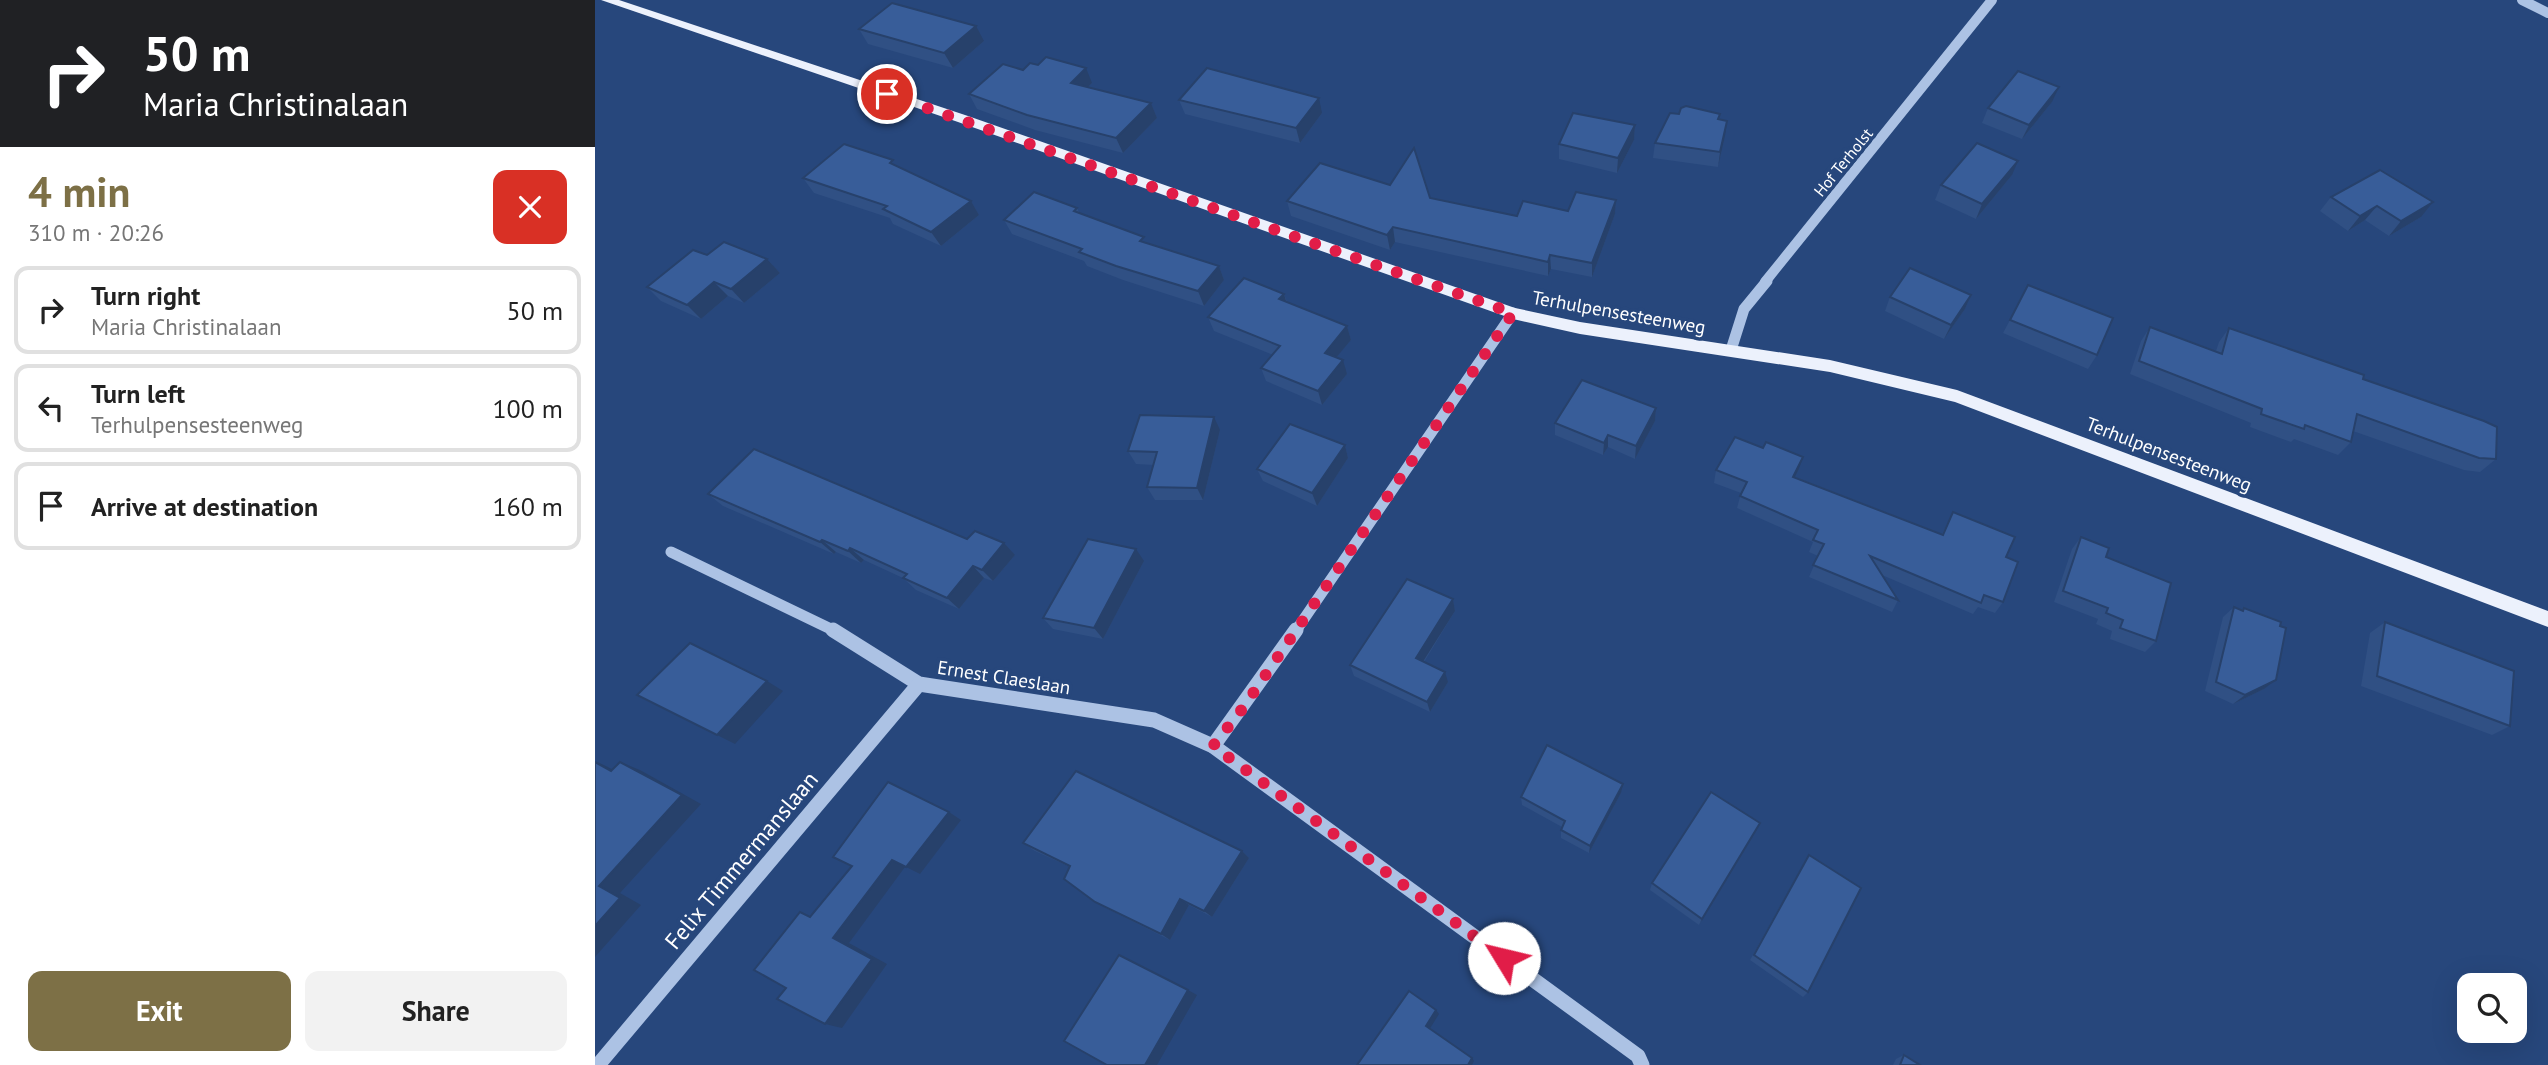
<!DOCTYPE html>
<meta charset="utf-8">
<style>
:root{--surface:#fff;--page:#f2f2f2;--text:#222;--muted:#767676;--line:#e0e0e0;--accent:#7d7046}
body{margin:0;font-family:"PT Sans",sans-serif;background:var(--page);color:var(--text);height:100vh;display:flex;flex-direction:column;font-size:26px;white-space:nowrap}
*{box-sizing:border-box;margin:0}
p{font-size:23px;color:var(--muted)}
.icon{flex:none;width:38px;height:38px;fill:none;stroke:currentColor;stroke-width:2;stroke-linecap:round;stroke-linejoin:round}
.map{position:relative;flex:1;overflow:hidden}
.panel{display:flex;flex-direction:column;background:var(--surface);width:595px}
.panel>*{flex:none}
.banner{background:#202124;color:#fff;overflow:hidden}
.controls{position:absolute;left:1862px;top:973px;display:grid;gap:14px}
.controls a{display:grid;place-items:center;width:70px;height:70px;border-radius:14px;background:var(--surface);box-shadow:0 7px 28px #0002;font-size:35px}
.pin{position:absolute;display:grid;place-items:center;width:60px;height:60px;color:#fff;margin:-30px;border:4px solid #fff;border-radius:50%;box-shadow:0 2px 7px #0007}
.me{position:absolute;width:77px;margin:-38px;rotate:306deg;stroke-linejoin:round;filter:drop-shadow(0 0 5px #0008)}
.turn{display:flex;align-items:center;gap:24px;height:147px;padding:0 28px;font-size:32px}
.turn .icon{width:91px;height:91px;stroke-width:2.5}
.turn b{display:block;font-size:49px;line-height:60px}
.round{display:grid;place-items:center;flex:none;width:74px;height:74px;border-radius:14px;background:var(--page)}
.summary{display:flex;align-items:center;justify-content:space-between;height:119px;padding:0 28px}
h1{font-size:42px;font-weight:600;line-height:52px;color:var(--accent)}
.cta{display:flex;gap:14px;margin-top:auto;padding:14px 28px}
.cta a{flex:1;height:80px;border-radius:14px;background:var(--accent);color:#fff;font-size:28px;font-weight:600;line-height:80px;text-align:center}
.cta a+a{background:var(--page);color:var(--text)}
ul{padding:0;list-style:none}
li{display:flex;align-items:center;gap:21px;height:88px;margin:0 14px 10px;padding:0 14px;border:4px solid var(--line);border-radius:14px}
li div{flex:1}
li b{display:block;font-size:26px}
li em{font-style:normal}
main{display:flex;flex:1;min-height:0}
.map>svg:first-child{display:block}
</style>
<main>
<section class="panel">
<div class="banner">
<div class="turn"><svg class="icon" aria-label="right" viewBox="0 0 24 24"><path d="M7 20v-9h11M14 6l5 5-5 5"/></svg><div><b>50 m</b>Maria Christinalaan</div></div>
</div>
<div class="summary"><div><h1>4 min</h1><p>310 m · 20:26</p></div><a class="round" style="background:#d93025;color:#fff"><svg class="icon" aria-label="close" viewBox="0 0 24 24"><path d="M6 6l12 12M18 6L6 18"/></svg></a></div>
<ul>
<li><svg class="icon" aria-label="right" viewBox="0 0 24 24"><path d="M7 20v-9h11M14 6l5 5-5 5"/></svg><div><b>Turn right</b><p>Maria Christinalaan</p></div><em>50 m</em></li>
<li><svg class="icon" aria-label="left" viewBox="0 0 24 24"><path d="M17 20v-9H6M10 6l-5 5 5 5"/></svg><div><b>Turn left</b><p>Terhulpensesteenweg</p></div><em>100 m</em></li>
<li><svg class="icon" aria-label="arrive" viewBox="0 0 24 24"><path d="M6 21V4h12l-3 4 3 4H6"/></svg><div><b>Arrive at destination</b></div><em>160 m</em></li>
</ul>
<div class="cta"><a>Exit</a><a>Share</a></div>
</section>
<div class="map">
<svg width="1953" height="1065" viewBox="0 0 1953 1065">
<rect width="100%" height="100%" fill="#27477c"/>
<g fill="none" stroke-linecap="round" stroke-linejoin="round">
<!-- minor-far2 -->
<g stroke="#acc2e4" stroke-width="10">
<polyline points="1927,0 1953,13"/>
<polyline points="1170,282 1397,0"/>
</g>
<!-- minor-far1 -->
<g stroke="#acc2e4" stroke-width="11">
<polyline points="1136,350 1149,309 1172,281"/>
<polyline points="76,552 242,632"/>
<polyline points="700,632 918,313"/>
</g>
<!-- minor -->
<g stroke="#acc2e4" stroke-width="15">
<polyline points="238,630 324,684 559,720 618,746 1043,1056 1047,1065"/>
<polyline points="618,746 701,630"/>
<polyline points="3,1065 324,684"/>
</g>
<!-- major -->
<polygon fill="#ecf1fc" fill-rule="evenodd" points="6,0 24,0 373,116 920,308 985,322 1235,360 1362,390 1953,611 1953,627 1360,402 1235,372 985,334 918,319 363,122"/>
</g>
<!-- wall -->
<g fill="#305084">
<polygon points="264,29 389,41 358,68 273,44"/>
<polygon points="428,70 497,83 493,87 556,103 562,118 528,153 440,130 382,109 374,94"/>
<polygon points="584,100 727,113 705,143 590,114"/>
<polygon points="1457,102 1427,139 1387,123 1393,108"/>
<polygon points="1084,114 1124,120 1130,136 1123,167 1058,158 1060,143"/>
<polygon points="1040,125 1039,140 1022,173 964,159 964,144"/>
<polygon points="303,167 376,201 384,215 346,246 298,224 295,218 219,193 208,178"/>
<polygon points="1785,170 1826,217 1794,236 1770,220 1753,231 1725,211 1736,197"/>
<polygon points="1417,175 1381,219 1340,200 1346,185"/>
<polygon points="795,185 835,198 922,216 973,211 1021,200 1020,214 997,277 956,269 953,276 800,242 795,250 696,216 692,201"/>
<polygon points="482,208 485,214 551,243 624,266 629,280 609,306 528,280 492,266 489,261 417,234 409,220"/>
<polygon points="112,255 172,259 185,273 149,303 133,296 106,319 66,301 52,287"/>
<polygon points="689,294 692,302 752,326 756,340 741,357 752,374 727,405 671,381 666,368 678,355 619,331 613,317"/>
<polygon points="1376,295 1370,309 1349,339 1290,311 1295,297"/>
<polygon points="1415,320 1502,355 1493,369 1408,333"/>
<polygon points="1555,327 1621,351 1624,342 1634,328 1768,379 1901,459 1885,472 1869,470 1758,431 1756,442 1743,455 1699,439 1696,442 1655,427 1656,423 1535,374 1546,341"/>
<polygon points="1061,408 1060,421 1040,459 1013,447 1008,455 960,435 960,423"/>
<polygon points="625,430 608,500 560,500 552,487 559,465 541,464 533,451"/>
<polygon points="750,445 753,458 722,506 668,481 662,469"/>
<polygon points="1168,448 1208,457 1204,469 1200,477 1347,534 1358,512 1411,557 1408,602 1400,613 1383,607 1378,614 1287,575 1303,600 1297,612 1214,577 1223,556 1214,552 1218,542 1142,508 1146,493 1119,483 1121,470"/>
<polygon points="113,494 372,539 420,555 398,581 389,578 364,609 321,590 308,578 269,560 266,563 241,552 239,554 128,506"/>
<polygon points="1486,537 1511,557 1561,641 1550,652 1515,639 1517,631 1501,624 1503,619 1459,602 1477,549"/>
<polygon points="549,561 508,639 458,629 448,618"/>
<polygon points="858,599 860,611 829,662 853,682 835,712 759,676 755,665"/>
<polygon points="1639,607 1646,610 1649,608 1669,689 1638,704 1610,691 1628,617"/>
<polygon points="1790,622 1915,726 1897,735 1766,686 1775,633"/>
<polygon points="1026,793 994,853 966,838 966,830 967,827 927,805 926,797"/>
<polygon points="1161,831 1104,925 1055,890 1057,883"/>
<polygon points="428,843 647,851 654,858 617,917 594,905 575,940 511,908 500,902 475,867 440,851"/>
<polygon points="1214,855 1213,992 1208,997 1155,960 1209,863"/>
<polygon points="1309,1055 1325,1065 1298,1065 1301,1059"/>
</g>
<!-- shaded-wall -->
<g fill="#27416b">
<polygon points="381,26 389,41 358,68 349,53"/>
<polygon points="491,68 497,83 482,98 476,83"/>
<polygon points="1464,87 1457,102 1427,139 1434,125"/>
<polygon points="724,98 727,113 705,143 701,128"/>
<polygon points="556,103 562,118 528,153 521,138"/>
<polygon points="1132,121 1130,136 1123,167 1125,152"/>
<polygon points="1040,125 1039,140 1022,173 1023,158"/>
<polygon points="1423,161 1417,175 1381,219 1387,204"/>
<polygon points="1021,200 1020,214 997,277 997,263"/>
<polygon points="376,201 384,215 346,246 336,232"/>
<polygon points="1838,202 1826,217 1794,236 1806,221"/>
<polygon points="1782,206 1770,220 1753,231 1765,216"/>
<polygon points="798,227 800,242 795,250 792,235"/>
<polygon points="955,255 956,269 953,276 953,262"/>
<polygon points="172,259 185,273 149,303 136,289"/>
<polygon points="624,266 629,280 609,306 603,291"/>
<polygon points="119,282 133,296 106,319 92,305"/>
<polygon points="689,294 693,308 684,299"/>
<polygon points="1376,295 1370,309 1349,339 1356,325"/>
<polygon points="752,326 756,340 734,366 730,353"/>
<polygon points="748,360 752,374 727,405 723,391"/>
<polygon points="1061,408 1060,421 1040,459 1041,446"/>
<polygon points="619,417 625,430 608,500 602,488"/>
<polygon points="1013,435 1013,447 1008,455 1009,443"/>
<polygon points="750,445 753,458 722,506 717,493"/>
<polygon points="1208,457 1204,469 1194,489 1198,477"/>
<polygon points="227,540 241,552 239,554 225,542"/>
<polygon points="409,543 420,555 398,581 387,570"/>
<polygon points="255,548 269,560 266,563 253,551"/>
<polygon points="541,549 549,561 508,639 499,628"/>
<polygon points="378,566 389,578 364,609 352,598"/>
<polygon points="858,599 860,611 824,668 821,658"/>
<polygon points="850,672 853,682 835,712 832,702"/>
<polygon points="1681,680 1669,689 1638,704 1650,695"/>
<polygon points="172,681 188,691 140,744 122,735"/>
<polygon points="0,761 13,767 36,780 16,771"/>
<polygon points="25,762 45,770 106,804 25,893 46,905 0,957 0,926 4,886"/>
<polygon points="1028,784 1026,793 994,853 995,846"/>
<polygon points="354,812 366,820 325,874 311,867"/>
<polygon points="1165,823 1161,831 1104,925 1107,919"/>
<polygon points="647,851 654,858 617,917 609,911"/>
<polygon points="297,860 310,867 254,943 292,964 247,1028 230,1024 238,938"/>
<polygon points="585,899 594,905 575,940 566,934"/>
<polygon points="593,990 602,995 562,1065 550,1065"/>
<polygon points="841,1010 844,1014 834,1030 831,1026"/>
<polygon points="877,1058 879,1061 877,1065 873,1065"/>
</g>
<!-- building -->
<g fill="#385d99" stroke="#27416b" stroke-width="2">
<polygon points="297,3 381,26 349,53 264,29"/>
<polygon points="451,57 491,68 476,83 556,103 521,138 432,115 374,94 408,64 428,70 435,63 443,65"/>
<polygon points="612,68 724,98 701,128 584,100"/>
<polygon points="1423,71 1464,87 1434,125 1393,108"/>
<polygon points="1091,106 1125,114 1123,119 1132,121 1125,152 1060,143 1075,113 1084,114 1086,108"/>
<polygon points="978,113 1040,125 1023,158 964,144"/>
<polygon points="1382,143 1423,161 1387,204 1346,185"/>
<polygon points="249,144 298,160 295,163 376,201 336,232 288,209 292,206 208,178"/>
<polygon points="819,148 835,198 922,216 928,201 973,211 981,192 1021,200 997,263 955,255 953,262 798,227 792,235 692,201 725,163 795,185"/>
<polygon points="1785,170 1838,202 1806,221 1782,206 1765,216 1736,197"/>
<polygon points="439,192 482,208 479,211 549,237 545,241 624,266 603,291 521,266 484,252 487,249 409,220"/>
<polygon points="129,242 172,259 136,289 119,282 92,305 52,287 98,250 112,255"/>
<polygon points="1315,268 1376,295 1356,325 1295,297"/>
<polygon points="649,278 689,294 684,299 752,326 730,353 748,360 723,391 666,368 685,346 613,317"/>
<polygon points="1433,285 1518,318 1502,355 1415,320"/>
<polygon points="1555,327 1627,354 1634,328 1769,375 1768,379 1889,421 1902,427 1901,459 1884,458 1762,414 1756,442 1710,425 1709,429 1666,414 1667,409 1544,361"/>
<polygon points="987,380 1061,408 1041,446 1013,435 1009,443 960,423"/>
<polygon points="545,415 619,417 602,488 552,487 562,452 533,451"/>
<polygon points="695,424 750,445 717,493 662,469"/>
<polygon points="1140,437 1168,448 1171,442 1208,457 1198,477 1348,535 1358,512 1420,537 1411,557 1423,562 1408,602 1389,595 1386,603 1275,556 1303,600 1218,565 1229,544 1218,540 1223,530 1145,496 1152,482 1121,470"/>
<polygon points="159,449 372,539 380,531 409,543 387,570 378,566 352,598 308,578 312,574 255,548 253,551 227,540 225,542 113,494"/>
<polygon points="1486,537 1514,548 1511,557 1576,583 1561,641 1525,628 1528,620 1511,613 1513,608 1468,591"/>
<polygon points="493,539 541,549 499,628 448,618"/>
<polygon points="812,579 858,599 821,658 850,672 832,702 755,665"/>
<polygon points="1639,607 1648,611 1649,608 1686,622 1685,626 1691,628 1681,680 1650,695 1621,682"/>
<polygon points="1790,622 1919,671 1915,726 1782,676"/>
<polygon points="95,643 172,681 122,735 42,695"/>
<polygon points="952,745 1028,784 995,846 966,830 970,821 926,797"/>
<polygon points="0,762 16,771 25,762 87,795 4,886 25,898 0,926"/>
<polygon points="481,771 647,851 609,911 585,899 566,934 500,902 469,879 475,866 428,843"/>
<polygon points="293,782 354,812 311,867 297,860 238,938 277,959 230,1024 182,999 191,988 159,970 205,912 215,917 257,866 238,857"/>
<polygon points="1116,792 1165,823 1107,919 1057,883"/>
<polygon points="1214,855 1266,888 1213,992 1159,955"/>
<polygon points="524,955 593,990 550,1065 512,1065 469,1041"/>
<polygon points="814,991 841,1010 831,1026 877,1058 873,1065 762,1065"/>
<polygon points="1309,1055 1325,1065 1305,1065"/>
</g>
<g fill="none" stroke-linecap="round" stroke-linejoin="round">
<!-- route -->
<polyline stroke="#e11d48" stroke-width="12" stroke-dasharray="0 21.6" points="292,94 918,313 648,708 618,746 909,958"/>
</g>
<g text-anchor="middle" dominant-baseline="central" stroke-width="7" stroke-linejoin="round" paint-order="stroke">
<!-- far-street labels -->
<g font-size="16" fill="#fff" stroke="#27477c">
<text transform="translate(1248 162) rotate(-51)">Hof Terholst</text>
</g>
<!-- street labels -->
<g font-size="19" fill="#fff" stroke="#27477c">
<text transform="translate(1024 312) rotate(10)">Terhulpensesteenweg</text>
<text transform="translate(1574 454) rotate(21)">Terhulpensesteenweg</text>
<text transform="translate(409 677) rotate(9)">Ernest Claeslaan</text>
</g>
<!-- near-street labels -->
<g font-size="23" fill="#fff" stroke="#27477c">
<text transform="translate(146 860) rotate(-50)">Felix Timmermanslaan</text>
</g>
</g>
</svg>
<div class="controls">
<a><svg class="icon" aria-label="search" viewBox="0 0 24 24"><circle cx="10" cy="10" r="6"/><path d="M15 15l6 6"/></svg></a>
</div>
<div class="pin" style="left:292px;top:94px;background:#d93025"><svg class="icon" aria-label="arrive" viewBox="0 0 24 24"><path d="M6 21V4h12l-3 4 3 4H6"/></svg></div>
<svg class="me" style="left:909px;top:958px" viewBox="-20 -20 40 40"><circle r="19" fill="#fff"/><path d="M0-13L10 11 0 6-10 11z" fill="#e11d48"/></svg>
</div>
</main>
